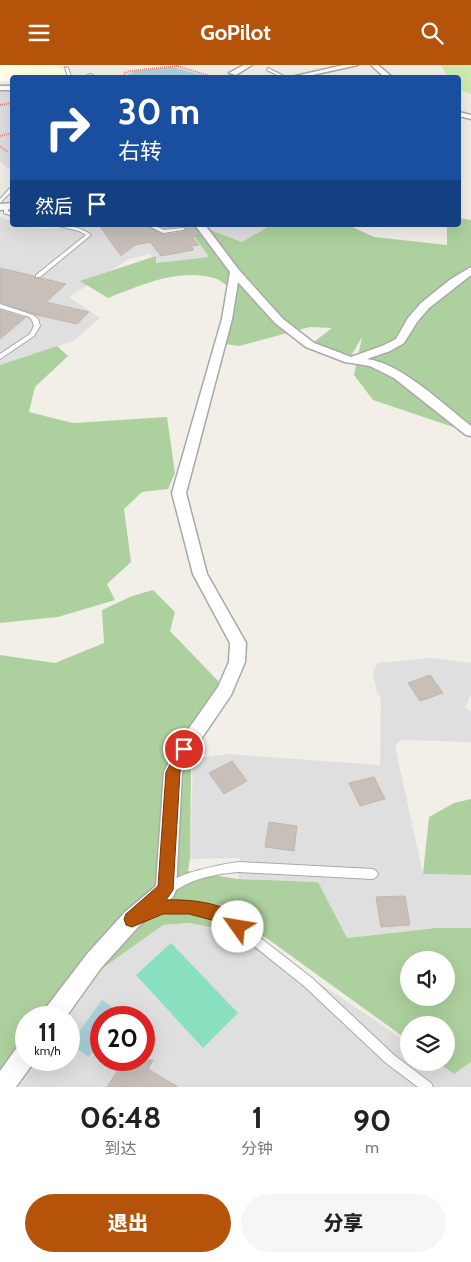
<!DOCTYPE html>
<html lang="zh">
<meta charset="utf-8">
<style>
:root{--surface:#fff;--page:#f6f6f6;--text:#222;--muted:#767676;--accent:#b45309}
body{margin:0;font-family:Cabin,"Noto Sans SC",sans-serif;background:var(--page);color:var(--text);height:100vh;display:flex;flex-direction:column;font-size:19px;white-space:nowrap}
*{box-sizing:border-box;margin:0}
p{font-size:16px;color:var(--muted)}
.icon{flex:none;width:28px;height:28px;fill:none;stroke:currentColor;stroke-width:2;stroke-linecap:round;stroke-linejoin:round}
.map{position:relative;height:1022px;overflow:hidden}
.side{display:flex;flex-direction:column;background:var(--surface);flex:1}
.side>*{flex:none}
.banner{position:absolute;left:10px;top:10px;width:451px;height:152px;border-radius:5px;box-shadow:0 5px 20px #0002;background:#1a4fa0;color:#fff;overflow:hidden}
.fabs{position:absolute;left:400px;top:886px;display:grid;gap:10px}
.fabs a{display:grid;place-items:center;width:55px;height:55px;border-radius:50%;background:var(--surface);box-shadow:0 5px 20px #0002;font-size:25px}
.speed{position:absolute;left:15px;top:941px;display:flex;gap:10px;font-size:25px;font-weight:700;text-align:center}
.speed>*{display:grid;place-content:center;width:65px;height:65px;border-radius:50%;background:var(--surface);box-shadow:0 5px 20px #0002;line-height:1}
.speed small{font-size:12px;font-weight:400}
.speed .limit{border:8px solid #d22;background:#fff;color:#111}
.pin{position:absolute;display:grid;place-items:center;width:42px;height:42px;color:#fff;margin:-21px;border:2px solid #fff;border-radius:50%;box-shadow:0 1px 5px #0007}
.me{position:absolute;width:55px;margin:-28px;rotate:302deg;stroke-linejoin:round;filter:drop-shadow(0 0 4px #0008)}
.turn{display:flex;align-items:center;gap:18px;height:105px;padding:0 25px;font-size:22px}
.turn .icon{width:65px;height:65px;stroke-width:2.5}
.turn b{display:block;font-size:35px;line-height:42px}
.then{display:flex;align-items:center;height:48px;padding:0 25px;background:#0003;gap:10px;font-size:19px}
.eta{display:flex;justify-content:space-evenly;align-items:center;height:85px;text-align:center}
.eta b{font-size:30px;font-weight:800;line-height:35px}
.primary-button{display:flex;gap:10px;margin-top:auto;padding:10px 25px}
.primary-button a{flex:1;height:58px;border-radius:30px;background:var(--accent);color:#fff;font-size:20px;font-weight:800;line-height:58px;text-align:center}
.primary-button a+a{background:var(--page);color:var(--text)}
header{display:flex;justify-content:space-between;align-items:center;height:65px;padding:0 25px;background:var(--accent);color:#fff;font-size:22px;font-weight:800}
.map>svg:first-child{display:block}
</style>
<header><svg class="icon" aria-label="menu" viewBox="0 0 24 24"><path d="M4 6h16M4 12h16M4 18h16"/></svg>GoPilot<svg class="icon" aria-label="search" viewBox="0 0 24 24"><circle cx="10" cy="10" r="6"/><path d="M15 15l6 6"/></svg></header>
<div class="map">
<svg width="471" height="1022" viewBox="0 0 471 1022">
<rect width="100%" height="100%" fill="#f2efe9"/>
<!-- residential -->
<g fill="#e0dfdf" fill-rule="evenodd">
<polygon points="0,23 12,24 12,106 0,97"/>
<polygon points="0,152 12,156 12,160 28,160 44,164 80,160 187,160 209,192 156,198 150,189 129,194 69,232 100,253 73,276 14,295 0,306"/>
<polygon points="205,160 272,160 242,177 212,167"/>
<polygon points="431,593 471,598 471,628 465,643 471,646 471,677 401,675 395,681 423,809 471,810 471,863 436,863 347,873 317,817 238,814 240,793 190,794 193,694 228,689 380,700 381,633 377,627 373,607 378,598"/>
<path d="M210,857L274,888L409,978V998H437L454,1009L471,997V1022H19L38,995H69L68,952L103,903L163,860ZM101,952H144V995H101Z"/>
</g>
<!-- education -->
<polygon fill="#ffffe5" points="0,0 57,0 64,5 68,12 12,12 12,15 0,17"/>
<!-- grass -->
<polygon fill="#cdebb0" points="440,0 471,0 471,29 459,25 459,12 449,12"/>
<!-- forest -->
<g fill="#add19e" fill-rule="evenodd">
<path d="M459,153L471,155V368L373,335L354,310L362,272L351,291L316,282L315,276L332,263L310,262L239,281L225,279L232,226C228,222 222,216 217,214C180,202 142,220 108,233L80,216L156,191V198L209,192L186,160H206L210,165L242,177L271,160H348L374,172L447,180V160H459Z"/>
<polygon points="57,281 68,291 35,322 29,347 73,358 167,352 175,408 168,424 142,427 124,444 131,497 107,519 115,535 58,552 0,558 0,300"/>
<path d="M153,525L175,547L170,566L221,619L169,692L191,705L190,794L188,806L238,814L318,817L347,873L436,863H471V997L454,1009L438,998H446V960H409V976L265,872L189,858L163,860L103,903L66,952H26V995L0,1022V590L55,598L104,578L102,545L132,531ZM409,895H446V932H409Z"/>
<polygon points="471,734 471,810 423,809 429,752 454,738"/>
</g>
<!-- pitch -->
<polygon fill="#88e0be" points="171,878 238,948 203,983 136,910"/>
<!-- water -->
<g fill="#aad3df">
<polygon points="173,2 208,12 126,12 125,11 135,6"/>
<polygon points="102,935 120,948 117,952 101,952 101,974 89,992 70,979"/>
</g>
<!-- building -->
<g fill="#c7bfb8" stroke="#c4b6ab">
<polygon points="99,160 145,160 163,170 183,167 187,163 183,161 164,163 158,160 193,160 200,170 192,172 199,180 191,181 194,185 161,191 150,177 135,180 121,191"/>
<polygon points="0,203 34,211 36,214 41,213 66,219 46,237 89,247 77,259 37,250 0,237"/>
<polygon points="0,245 25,253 0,274"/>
<polygon points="430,610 443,628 420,636 408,618"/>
<polygon points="232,696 247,716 224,729 209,708"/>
<polygon points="374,712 385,734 360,741 349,718"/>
<polygon points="269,757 297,761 294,786 265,782"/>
<polygon points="405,831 410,860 381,862 376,832"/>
<polygon points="124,995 153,995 148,1004 178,1022 107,1022"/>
</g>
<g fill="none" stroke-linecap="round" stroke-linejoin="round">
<!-- service casing -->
<g stroke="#a9a9a9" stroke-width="2">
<g id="service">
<polygon points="65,2 68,3 71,12 68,12"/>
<polygon points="268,3 284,11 285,12 281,12 267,5"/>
<polygon points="90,9 93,10 88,12 84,12"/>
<polygon points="10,123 12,123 12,126 0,138 0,134"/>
<polygon points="4,141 8,141 8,146 12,148 12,151 4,148"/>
<path d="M55,160C68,160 81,162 91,170L40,212H36V210L86,170L79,166Z"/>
<polygon points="147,160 153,160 164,165 183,163 185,164 183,165 163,168"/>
<polygon points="0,239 33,250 38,254 40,261 34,271 0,294 0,289 30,269 34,261 32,255 29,252 0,243"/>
<path d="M239,797L373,804L376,806L378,809L376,812L373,814L239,807C223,808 206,811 191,817C184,820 177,825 169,828L165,826L164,823C172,808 223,799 239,797Z"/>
<polygon points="172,836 189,836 227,847 312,913 394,990 431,1018 433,1022 418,1022 386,998 304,921 220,854 189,846 172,846 152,851 148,849 147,846 148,843"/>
</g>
</g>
<!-- minor casing -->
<g stroke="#a9a9a9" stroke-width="3">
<g id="minor">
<polygon points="244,0 252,0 236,10 229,8"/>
<polygon points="344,0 358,0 303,12 291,12"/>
<polygon points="371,0 378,0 392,12 384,12"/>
<rect x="0" y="21" width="12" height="4"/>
<polygon points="459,47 471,50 471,54 459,51"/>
<polygon points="12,138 12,144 0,145 0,139"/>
<path d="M195,160H205L239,205L283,254L314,278L351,292L382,281L396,274L408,253L421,238L451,214L471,202V210L429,243L417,257L404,278L390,286L367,294C401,298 444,340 471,361V371L466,370L394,313L370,301L345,297L306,282L275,258L238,217L232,254L186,428L207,509L246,578L245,597L231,630L191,689L182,707L176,825L173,832L139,861L101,903L66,952H42L45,944L87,889L125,847L156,821L164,707L178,679L218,622L229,597L230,578L193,509L172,428L222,254L230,207Z"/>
<polygon points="26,978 26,995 35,995 34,997 16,1022 0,1022 0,1006 18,981"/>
</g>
</g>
<!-- path -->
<g stroke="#fa8072" stroke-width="2" stroke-dasharray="1 1" stroke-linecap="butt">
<polyline points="123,12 125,8 131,6 177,1 213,12"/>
<polyline points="0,40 12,38"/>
<polyline points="0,71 12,68"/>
<polyline points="0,81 8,87"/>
</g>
<!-- service -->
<use href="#service" fill="#fff" fill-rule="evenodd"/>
<!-- minor -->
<use href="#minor" fill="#fff" fill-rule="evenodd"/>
</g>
<!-- route -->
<path fill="#b45309" stroke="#753606" d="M184,679L189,680L191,684L180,707L173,825L166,835C188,834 235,837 245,862L243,867L238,869L219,857L189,849H163L132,862L126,860L124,854L126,849L158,821L166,707L180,680Z"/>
</svg>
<div class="fabs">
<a><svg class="icon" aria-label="sound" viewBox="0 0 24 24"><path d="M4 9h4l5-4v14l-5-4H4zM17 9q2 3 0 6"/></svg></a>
<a><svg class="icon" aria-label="layers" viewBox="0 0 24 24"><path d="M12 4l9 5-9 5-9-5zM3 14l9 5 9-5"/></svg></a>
</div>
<div class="speed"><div>11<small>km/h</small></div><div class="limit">20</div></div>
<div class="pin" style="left:184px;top:684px;background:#d93025"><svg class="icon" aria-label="arrive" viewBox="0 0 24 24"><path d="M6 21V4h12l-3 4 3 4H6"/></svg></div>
<svg class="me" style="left:238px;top:862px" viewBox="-20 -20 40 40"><circle r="19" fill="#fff"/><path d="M0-13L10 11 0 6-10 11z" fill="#b45309"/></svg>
<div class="banner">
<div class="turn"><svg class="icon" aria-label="right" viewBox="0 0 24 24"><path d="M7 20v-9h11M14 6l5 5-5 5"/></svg><div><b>30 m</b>右转</div></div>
<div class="then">然后<svg class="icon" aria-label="arrive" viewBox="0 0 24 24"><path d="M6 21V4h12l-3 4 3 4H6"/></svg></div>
</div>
</div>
<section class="side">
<div class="eta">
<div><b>06:48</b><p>到达</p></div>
<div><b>1</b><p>分钟</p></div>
<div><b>90</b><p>m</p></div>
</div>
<div class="primary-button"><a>退出</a><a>分享</a></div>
</section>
